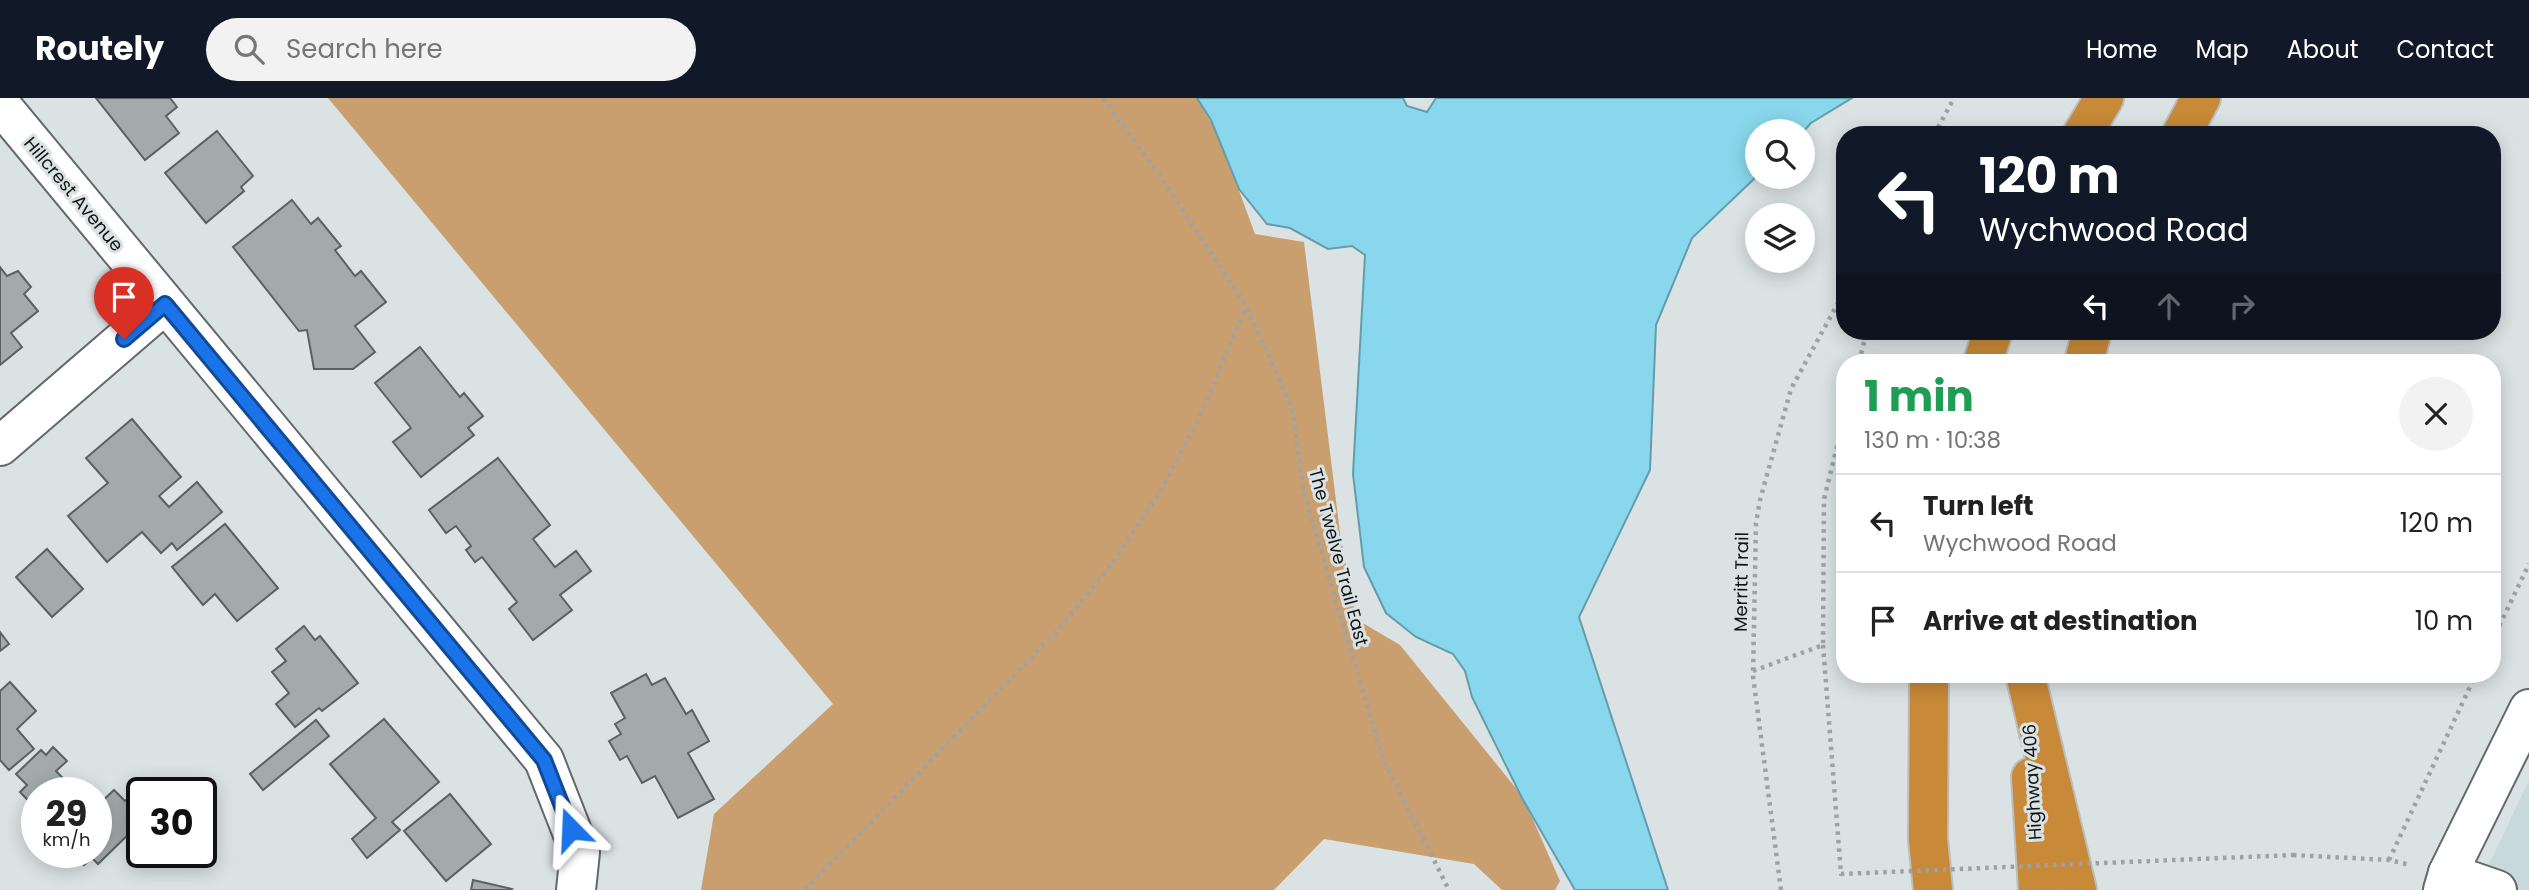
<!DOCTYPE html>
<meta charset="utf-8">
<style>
:root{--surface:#fff;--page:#f2f2f2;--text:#222;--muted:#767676;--line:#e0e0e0;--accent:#111827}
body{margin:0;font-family:Poppins,sans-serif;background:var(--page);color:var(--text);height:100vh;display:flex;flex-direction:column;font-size:26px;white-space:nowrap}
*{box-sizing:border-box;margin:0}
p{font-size:23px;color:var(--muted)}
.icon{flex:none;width:38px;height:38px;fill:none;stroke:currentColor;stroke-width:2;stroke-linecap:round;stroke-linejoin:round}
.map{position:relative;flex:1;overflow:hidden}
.panel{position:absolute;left:1836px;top:256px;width:665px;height:329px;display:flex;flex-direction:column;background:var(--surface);border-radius:28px;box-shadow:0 4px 18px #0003}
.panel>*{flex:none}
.banner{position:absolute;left:1836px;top:28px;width:665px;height:214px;border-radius:28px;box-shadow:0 4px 18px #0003;background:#111827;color:#fff;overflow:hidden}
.controls{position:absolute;left:1745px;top:21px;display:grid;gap:14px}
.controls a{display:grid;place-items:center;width:70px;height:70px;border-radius:50%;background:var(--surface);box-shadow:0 4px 18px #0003;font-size:35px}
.speed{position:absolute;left:21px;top:679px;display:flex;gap:14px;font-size:35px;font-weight:700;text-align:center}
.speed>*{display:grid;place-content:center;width:91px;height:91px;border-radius:50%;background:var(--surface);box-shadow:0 4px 18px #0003;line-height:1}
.speed small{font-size:18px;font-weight:400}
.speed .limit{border:4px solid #111;border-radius:10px;background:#fff;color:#111}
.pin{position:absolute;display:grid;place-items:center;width:60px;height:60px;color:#fff;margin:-72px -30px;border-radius:50% 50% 50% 0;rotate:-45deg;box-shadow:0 0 7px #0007}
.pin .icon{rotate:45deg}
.me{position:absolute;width:77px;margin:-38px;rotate:339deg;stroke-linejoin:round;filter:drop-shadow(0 0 5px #0008)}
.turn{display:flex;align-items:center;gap:24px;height:147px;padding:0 28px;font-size:32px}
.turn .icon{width:91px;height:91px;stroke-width:2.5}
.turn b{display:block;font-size:49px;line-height:60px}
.lanes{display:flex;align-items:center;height:66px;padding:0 28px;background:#0003;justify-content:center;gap:35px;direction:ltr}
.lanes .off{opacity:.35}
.round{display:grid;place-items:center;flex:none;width:74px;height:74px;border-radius:37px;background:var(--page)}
.head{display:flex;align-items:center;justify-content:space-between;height:119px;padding:0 28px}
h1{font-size:42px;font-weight:700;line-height:52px;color:#1e9e55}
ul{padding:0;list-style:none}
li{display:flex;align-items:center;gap:21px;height:98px;padding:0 28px;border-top:2px solid var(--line)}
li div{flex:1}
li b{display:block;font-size:26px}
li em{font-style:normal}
header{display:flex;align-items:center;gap:42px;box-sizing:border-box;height:98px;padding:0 35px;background:var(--accent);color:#fff}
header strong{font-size:33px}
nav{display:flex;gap:38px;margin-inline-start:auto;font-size:24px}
.search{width:490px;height:63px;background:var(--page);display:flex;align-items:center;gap:18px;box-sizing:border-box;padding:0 24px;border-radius:38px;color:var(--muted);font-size:26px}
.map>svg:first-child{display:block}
</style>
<header>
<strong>Routely</strong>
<div class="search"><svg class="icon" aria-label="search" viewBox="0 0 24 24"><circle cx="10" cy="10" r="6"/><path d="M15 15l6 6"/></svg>Search here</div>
<nav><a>Home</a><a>Map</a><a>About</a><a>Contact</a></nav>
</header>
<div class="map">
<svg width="2529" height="792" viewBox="0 0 2529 792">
<rect width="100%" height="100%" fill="#dbe2e4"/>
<!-- built -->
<polygon fill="#c8d8dc" points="2529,682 2529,792 2477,792"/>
<!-- forest -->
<polygon fill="#ca9f6f" points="328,0 1197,0 1219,38 1255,136 1304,144 1340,435 1356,521 1400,547 1523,699 1560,783 1555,792 1502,792 1474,766 1324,741 1274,792 701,792 714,716 833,606"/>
<!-- water -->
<polygon fill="#89d7ec" stroke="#659cab" stroke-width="2" points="1197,0 1403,0 1407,8 1427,14 1436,0 1852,0 1811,25 1803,34 1757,33 1757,78 1692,140 1656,227 1650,372 1579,519 1668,792 1575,792 1522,700 1472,599 1465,573 1453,556 1416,539 1386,515 1364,469 1353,376 1365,157 1352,148 1328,151 1290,130 1267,126 1239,91 1211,22"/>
<!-- building -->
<g fill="#a3aaac" stroke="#5b6163" stroke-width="2">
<polygon points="96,0 170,0 177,9 166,18 179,35 145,62"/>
<polygon points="217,33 253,78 241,89 244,93 206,125 165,75"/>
<polygon points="292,102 311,126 318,120 341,148 335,152 355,178 361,173 386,204 355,228 375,254 353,271 314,271 307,232 299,233 233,149"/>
<polygon points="0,169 7,178 18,173 31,189 24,196 38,213 11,235 22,249 0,267"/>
<polygon points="420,249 460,299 464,295 483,318 468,330 474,337 421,379 393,344 411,330 375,285"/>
<polygon points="132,321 181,379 159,398 169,409 197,384 222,414 177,452 172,445 161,455 142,434 107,464 68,418 108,385 86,360"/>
<polygon points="498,360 550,427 533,441 555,469 576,453 591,473 560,497 572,512 533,542 509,511 517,504 482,459 475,464 466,452 471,448 456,428 446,435 429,412"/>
<polygon points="225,426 278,490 237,523 215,496 203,507 172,469"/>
<polygon points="47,451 83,491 52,519 16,479"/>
<polygon points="304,528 315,542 320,538 358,585 322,613 319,610 295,629 276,606 289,595 272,574 286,563 276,551"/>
<polygon points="0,534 9,546 0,553"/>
<polygon points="646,576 652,587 665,580 686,616 692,612 709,643 688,655 714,701 678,720 655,678 642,685 627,658 620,662 609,643 621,636 615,626 625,620 611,595"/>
<polygon points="10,584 36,613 17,631 34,651 9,672 0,662 0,593"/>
<polygon points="384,621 439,684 392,724 400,732 367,760 352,741 376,720 330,666"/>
<polygon points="316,622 329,638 263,692 250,676"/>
<polygon points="53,649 67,663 56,673 77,695 37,695 37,712 20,694 27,687 16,676 41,652 46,657"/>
<polygon points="114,692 125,703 132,697 142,708 142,723 98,766 92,760 84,767 72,754 96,754 96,709"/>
<polygon points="450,696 491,746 446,783 404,733"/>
<polygon points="473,782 512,791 511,792 471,792"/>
</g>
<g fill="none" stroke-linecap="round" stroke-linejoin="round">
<!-- minor casing -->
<g stroke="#62696b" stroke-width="42">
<g id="minor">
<polyline points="0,6 544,662 580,754 576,792"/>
<polyline points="0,348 165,206"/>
<polyline points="2448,775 2497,792"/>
<polyline points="2443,792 2448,775 2529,611"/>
</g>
</g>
<!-- highway casing -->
<g stroke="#bcbdbd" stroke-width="42">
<g id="highway">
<polyline points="2082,37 2104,0"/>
<polyline points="2181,37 2201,0"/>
<polyline points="1983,264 1993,233"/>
<polyline points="2084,264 2092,233"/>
<polyline points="1929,576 1928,741 1933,792"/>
<polyline points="2025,576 2077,792"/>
<polyline points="2031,679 2038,792"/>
</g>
</g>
<!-- path -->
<g stroke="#9da3a4" stroke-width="4.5" stroke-dasharray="3.5 5" stroke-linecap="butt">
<polyline points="1103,0 1160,78 1246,208 1292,310 1304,395 1383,661 1449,792"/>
<polyline points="1934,37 1954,0"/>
<polyline points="1859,264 1867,233"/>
<polyline points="2492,543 2529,466"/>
<polyline points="1753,573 1823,547 1824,401 1844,321"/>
<polyline points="2293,757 2389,762 2411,767"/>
<polyline points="2389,762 2476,576"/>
<polyline points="805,792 1057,533 1108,471 1157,399 1198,323 1246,209"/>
<polyline points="1781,792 1753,578 1756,425 1760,402 1791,291 1844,194"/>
</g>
<!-- minor -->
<use href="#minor" stroke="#fff" stroke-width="38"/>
<!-- highway -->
<use href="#highway" stroke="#c88938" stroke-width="38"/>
<!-- path-bridge -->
<polyline stroke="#9da3a4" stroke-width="4.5" stroke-dasharray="3.5 5" stroke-linecap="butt" points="1823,547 1841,776 2293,757"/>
</g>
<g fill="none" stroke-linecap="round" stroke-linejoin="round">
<!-- route casing -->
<g stroke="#114b97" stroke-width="18">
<polyline id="route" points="124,241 165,206 544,662 571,731"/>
</g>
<!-- route -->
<use href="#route" stroke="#1a73e8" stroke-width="12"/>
</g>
<g text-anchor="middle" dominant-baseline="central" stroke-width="6" stroke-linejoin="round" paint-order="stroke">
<!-- street labels -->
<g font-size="18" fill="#111414" stroke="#dbe2e4">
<text transform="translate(74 96) rotate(50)">Hillcrest Avenue</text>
<text transform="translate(1339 459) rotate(75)">The Twelve Trail East</text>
<text transform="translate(1741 484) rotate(-89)">Merritt Trail</text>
<text transform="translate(2032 684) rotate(-93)">Highway 406</text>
</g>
</g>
</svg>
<div class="controls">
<a><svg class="icon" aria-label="search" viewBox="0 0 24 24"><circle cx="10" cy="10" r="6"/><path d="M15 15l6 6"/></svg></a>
<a><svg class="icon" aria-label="layers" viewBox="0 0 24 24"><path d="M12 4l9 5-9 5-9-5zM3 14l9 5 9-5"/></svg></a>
</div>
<div class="speed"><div>29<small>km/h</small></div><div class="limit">30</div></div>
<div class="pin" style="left:124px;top:241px;background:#d93025"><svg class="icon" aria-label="arrive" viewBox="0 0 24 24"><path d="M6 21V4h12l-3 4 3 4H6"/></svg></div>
<svg class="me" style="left:571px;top:731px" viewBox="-20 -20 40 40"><path d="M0-17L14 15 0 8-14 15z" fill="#1a73e8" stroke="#fff" stroke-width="4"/></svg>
<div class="banner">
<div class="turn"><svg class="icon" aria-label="left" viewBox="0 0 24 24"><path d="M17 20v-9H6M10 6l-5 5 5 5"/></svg><div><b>120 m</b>Wychwood Road</div></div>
<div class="lanes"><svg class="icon" aria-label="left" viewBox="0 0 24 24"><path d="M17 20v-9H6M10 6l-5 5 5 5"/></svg><svg class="icon off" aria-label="ahead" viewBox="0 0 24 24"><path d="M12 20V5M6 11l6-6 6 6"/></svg><svg class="icon off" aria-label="right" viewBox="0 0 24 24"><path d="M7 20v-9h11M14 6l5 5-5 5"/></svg></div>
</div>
<section class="panel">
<div class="head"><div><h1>1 min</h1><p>130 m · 10:38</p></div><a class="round"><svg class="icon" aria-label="close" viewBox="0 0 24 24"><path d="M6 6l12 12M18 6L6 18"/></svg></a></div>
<ul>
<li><svg class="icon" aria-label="left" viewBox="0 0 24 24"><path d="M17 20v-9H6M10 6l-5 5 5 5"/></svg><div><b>Turn left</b><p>Wychwood Road</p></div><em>120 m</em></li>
<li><svg class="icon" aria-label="arrive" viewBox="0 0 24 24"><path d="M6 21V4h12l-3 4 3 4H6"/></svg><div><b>Arrive at destination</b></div><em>10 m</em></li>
</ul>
</section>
</div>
